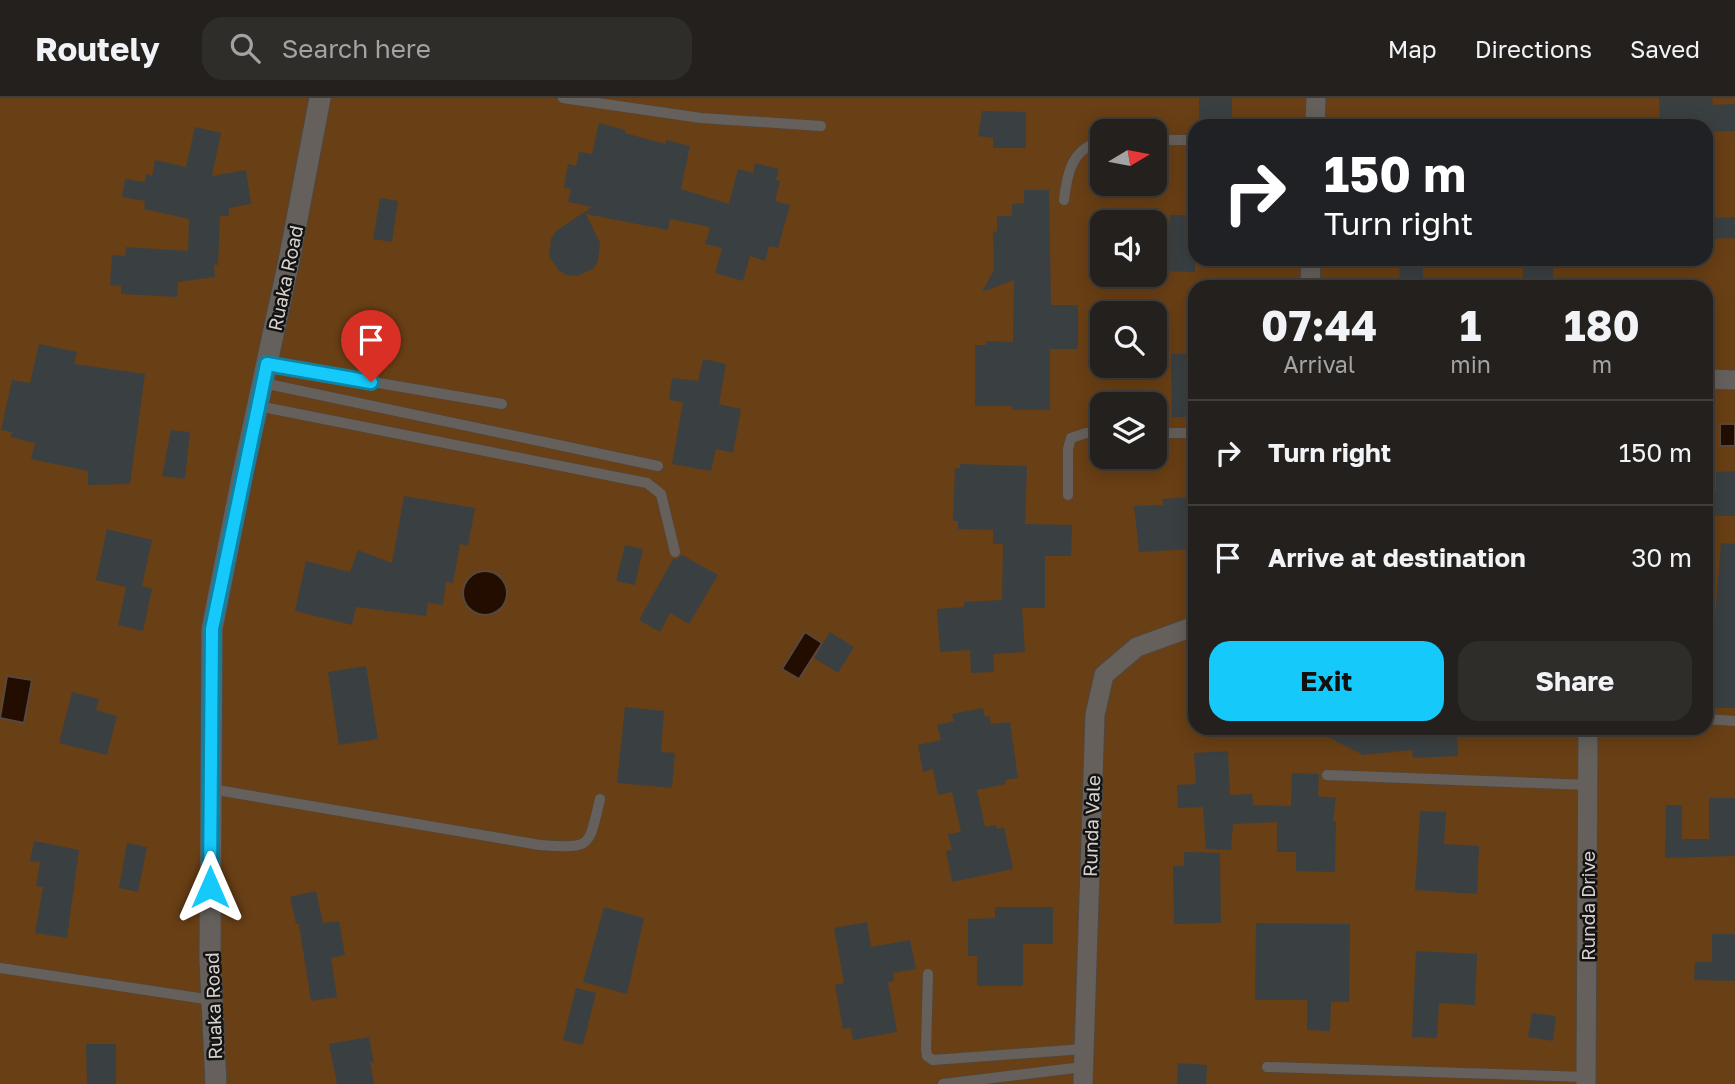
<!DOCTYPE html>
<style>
:root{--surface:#23201d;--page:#2f2d2a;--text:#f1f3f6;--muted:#a3a3a4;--line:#403e3b;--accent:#15cafb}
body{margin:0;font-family:"Golos Text",sans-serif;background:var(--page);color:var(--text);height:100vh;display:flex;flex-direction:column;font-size:26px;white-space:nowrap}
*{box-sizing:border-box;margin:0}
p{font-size:23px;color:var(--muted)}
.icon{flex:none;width:38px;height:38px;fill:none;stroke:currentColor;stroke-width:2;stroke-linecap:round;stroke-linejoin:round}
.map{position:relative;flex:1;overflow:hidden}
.panel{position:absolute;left:1188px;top:182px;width:525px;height:455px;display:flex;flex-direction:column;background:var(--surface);border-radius:21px;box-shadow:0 4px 18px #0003,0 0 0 2px var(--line)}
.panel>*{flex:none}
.banner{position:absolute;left:1188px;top:21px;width:525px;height:147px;border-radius:21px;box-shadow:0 4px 18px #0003,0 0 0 2px var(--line);background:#202124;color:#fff;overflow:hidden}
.needle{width:46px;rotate:80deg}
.fabs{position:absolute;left:1090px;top:21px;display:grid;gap:14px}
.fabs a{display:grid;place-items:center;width:77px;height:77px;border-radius:14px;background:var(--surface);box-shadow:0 4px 18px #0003,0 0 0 2px var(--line);font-size:35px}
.pin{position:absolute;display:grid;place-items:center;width:60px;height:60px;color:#fff;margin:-72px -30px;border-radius:50% 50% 50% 0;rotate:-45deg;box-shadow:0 0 7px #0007}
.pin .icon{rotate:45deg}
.me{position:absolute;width:77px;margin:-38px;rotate:0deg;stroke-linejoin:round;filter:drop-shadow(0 0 5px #0008)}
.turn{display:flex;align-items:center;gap:24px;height:147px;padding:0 21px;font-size:32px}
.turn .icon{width:91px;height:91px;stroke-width:2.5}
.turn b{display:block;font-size:49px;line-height:60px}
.eta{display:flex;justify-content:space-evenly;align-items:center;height:119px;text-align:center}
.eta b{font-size:42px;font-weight:700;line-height:49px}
.cta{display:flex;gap:14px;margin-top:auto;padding:14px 21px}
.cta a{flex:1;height:80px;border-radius:21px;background:var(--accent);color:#111;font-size:28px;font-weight:700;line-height:80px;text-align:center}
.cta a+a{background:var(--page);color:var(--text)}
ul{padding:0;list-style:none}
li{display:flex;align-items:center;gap:21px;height:105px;padding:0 21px;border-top:2px solid var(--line)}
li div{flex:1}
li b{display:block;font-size:26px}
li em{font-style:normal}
header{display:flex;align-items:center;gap:42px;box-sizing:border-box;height:98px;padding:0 35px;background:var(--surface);border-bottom:2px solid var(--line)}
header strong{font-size:33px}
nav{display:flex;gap:38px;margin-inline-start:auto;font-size:24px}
.search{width:490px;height:63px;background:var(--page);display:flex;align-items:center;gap:18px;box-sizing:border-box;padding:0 24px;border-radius:21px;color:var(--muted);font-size:26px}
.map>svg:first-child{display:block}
</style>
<header>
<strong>Routely</strong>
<div class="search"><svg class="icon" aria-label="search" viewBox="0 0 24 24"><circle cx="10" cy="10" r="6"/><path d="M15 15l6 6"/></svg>Search here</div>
<nav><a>Map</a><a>Directions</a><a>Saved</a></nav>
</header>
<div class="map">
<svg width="1735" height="986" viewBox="0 0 1735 986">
<rect width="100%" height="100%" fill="#2f2a27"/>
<!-- green -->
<path fill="#693f15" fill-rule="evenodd" d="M0,0H1735V986H0ZM1195,28H1706V161H1195ZM1102,33H1155V86H1102ZM1102,124H1155V177H1102ZM1195,189H1706V630H1195ZM1102,215H1155V268H1102ZM1102,306H1155V359H1102Z"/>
<!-- water -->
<g fill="#220d00" stroke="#57483e" stroke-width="2">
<rect x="1720" y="326" width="15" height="22"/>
<circle cx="485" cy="495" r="22"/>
<polygon points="805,534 822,545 799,581 782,571"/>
<polygon points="7,578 32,582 24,625 0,620"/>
</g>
<!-- building -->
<g fill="#3a4042">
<rect x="1199" y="0" width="33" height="21"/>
<polygon points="1659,0 1712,0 1713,7 1735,6 1735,33 1706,34 1706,28 1660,28"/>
<polygon points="982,13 1026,14 1026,50 993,50 993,40 978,38"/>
<polygon points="599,25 625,32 625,35 665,46 666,42 690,48 681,91 729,106 738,71 753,75 755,65 779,71 776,82 780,83 775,103 790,107 778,150 769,148 765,163 750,158 743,183 715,175 722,150 705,146 710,129 670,121 668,132 586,116 600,145 598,163 593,171 577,178 567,177 559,173 549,158 551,141 556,133 592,109 568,104 571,91 564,90 568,66 576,68 579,54 592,56"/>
<polygon points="195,29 221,35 212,78 246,72 251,106 229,110 229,118 220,118 218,167 214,167 215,179 178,184 177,199 121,196 121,188 110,187 112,157 125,158 126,149 188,153 189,121 144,111 145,103 122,99 125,81 145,84 146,76 152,78 155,62 186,69"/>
<polygon points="1024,92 1049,92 1051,207 1078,207 1078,251 1050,251 1050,312 1012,312 1012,308 975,308 975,247 986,247 986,243 1013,244 1014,182 982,194 994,172 993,134 997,133 997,118 1012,118 1012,106 1024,105"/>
<polygon points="380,100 398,103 392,144 373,141"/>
<polygon points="1170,117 1195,117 1195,174 1160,173 1161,136 1169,137"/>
<polygon points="1735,119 1735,140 1706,141 1706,120"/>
<polygon points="1399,161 1423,161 1423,186 1400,186"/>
<rect x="1523" y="161" width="30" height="28"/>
<polygon points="39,246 77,254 74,266 145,276 130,386 88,387 88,373 31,361 35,345 10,339 12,334 1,332 12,282 30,285"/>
<polygon points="1171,256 1195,256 1195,319 1172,319"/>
<polygon points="703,261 726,266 719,306 741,311 733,355 716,351 711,373 672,366 683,304 669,302 672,280 698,283"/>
<polygon points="171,332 190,334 185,381 162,378"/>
<polygon points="960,366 1027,368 1025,426 1072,427 1071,458 1045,458 1045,510 1022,510 1025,554 993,556 994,574 971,575 970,552 940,554 937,511 964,509 964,504 1002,502 1003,446 993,446 993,432 958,431 958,423 953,423 955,370 960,370"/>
<polygon points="1735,373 1735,418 1706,418 1706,393 1716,393 1716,374"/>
<polygon points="404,398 475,410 468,448 460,446 453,485 446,484 443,507 428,505 426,518 356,509 352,527 295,513 306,463 350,474 358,452 392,465"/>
<polygon points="1195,399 1195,451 1139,454 1134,408 1163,407 1162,401"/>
<polygon points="107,431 152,442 142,488 152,491 143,533 118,527 126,489 96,482"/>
<polygon points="1721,445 1735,446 1735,610 1708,610 1706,532 1708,520 1715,520"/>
<polygon points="625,447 643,451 635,487 616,483"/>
<polygon points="682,457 718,477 689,526 670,515 660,534 639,522 673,461 677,461"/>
<polygon points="830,534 854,549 838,575 814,560"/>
<polygon points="366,568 378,641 339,647 328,574"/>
<polygon points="72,594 99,601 96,612 117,618 107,657 59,645"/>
<polygon points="625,609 664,613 661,654 675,655 672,690 617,685"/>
<polygon points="983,610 985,619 989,618 991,626 1010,624 1018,680 1005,682 1006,686 977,692 985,729 996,727 997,731 1004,729 1013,771 952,784 946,753 952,752 948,736 961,734 952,694 938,697 933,671 923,674 918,647 941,642 937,627 954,623 952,616"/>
<polygon points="1310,630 1392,630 1392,635 1457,631 1458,658 1413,660 1412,652 1363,657"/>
<polygon points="1228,653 1230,697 1252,696 1253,707 1291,708 1292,675 1319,676 1318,698 1336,700 1333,723 1336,723 1335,774 1296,773 1296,754 1277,754 1277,724 1233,726 1231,752 1206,751 1203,709 1178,710 1177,687 1196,686 1194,655"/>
<polygon points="1709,700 1735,700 1735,758 1665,760 1666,707 1682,707 1682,741 1709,741"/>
<polygon points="1420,713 1446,714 1444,746 1479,748 1477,796 1415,792"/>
<polygon points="34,743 79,752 67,840 35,835 43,789 36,788 40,764 30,763"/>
<polygon points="127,745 147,749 138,794 119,790"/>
<polygon points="1184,754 1220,755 1221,825 1174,826 1173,768 1184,768"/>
<polygon points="316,793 323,825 339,823 345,857 331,860 337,899 311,903 299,826 296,826 290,799"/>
<polygon points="604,809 644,820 627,896 583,884"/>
<polygon points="995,809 1053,809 1053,846 1023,846 1023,888 977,888 977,858 968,858 968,821 995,820"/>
<polygon points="867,824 871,849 910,842 916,871 893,875 894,883 888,884 897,934 853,942 851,930 843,931 835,887 844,885 834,830"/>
<polygon points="1256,825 1350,826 1349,904 1331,904 1330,933 1307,932 1307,902 1255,902"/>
<polygon points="1712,836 1735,836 1735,883 1694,882 1695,864 1712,864"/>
<polygon points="1416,853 1477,856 1475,907 1439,905 1437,940 1412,939"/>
<polygon points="576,890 596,895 583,947 563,942"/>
<polygon points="1532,915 1556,918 1553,943 1528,939"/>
<polygon points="369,939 374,966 370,963 374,986 337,986 329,946"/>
<polygon points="86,946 116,946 116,986 87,986"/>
<polygon points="1178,965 1207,967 1206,986 1177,986"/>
</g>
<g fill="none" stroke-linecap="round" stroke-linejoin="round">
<!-- service casing -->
<g stroke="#4c4845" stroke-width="11">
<g id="service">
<polyline points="563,0 701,20 821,28"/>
<polyline points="1155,42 1195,42"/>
<path d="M1064,102C1067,75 1072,50 1102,43"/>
<polyline points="267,266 502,306"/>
<polyline points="263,285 658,368"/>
<polyline points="258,308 647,385 661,396 675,454"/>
<polyline points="1155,335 1195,335"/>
<polyline points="1068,397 1068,351 1071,340 1086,335 1102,335"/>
<polyline points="1706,621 1735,623"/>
<polyline points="1327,677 1588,687"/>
<path d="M211,691L540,747C592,750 588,751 600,701"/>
<polyline points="0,870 212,902"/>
<polyline points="928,876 926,951 927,958 933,962 1083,951"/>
<polyline points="1267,969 1586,979"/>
<polyline points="943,986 1083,969"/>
</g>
</g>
<!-- minor casing -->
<g stroke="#4c4845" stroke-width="21">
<g id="minor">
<polyline points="1315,28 1316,0"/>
<polyline points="1310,189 1311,161"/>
<polyline points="1706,281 1735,282"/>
<polyline points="1083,986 1095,617 1104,577 1137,549 1195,528"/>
<polyline points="1586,986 1588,630"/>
</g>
</g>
<!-- tertiary casing -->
<g stroke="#4c4845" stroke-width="23">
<polyline id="tertiary" points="216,986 210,862 212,531 242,380 289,163 320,0"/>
</g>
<!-- service -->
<use href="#service" stroke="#65605b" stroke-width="10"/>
<!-- minor -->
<use href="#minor" stroke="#65605b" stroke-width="19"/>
<!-- tertiary -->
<use href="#tertiary" stroke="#65605b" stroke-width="21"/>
</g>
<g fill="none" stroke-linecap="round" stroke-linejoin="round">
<!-- route casing -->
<g stroke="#0e83a3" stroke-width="18">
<polyline id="route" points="210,789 212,531 267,266 371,284"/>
</g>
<!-- route -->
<use href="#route" stroke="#15cafb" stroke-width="12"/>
</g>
<g text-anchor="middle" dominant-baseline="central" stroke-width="5" stroke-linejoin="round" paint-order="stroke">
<!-- street labels -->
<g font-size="19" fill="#d4d1ce" stroke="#151312">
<text transform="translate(285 180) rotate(-78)">Ruaka Road</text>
<text transform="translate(1091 728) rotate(-88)">Runda Vale</text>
<text transform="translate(1587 808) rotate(-90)">Runda Drive</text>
<text transform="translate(213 908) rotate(-92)">Ruaka Road</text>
</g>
</g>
</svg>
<div class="fabs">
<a><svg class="needle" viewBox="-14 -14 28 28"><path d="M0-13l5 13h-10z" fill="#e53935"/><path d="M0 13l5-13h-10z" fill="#a3a3a4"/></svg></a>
<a><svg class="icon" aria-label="sound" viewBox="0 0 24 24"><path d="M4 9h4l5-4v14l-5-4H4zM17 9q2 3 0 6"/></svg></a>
<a><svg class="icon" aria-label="search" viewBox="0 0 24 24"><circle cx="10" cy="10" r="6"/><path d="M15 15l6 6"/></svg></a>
<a><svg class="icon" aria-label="layers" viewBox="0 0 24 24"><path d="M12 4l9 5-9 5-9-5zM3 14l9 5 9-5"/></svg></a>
</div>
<div class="pin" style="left:371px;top:284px;background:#d93025"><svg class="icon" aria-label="arrive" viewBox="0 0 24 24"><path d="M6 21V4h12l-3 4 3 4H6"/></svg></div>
<svg class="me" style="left:210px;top:789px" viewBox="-20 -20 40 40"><path d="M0-17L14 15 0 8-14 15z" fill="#15cafb" stroke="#fff" stroke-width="4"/></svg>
<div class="banner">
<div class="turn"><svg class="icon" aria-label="right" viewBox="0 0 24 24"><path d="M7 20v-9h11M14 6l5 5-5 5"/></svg><div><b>150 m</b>Turn right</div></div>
</div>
<section class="panel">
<div class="eta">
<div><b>07:44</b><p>Arrival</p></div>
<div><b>1</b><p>min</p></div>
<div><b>180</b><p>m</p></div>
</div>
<ul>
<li><svg class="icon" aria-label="right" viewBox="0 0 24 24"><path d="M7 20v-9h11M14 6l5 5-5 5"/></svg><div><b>Turn right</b></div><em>150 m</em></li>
<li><svg class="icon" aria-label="arrive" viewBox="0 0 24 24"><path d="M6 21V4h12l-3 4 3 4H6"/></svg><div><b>Arrive at destination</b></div><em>30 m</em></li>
</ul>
<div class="cta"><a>Exit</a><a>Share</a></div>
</section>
</div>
